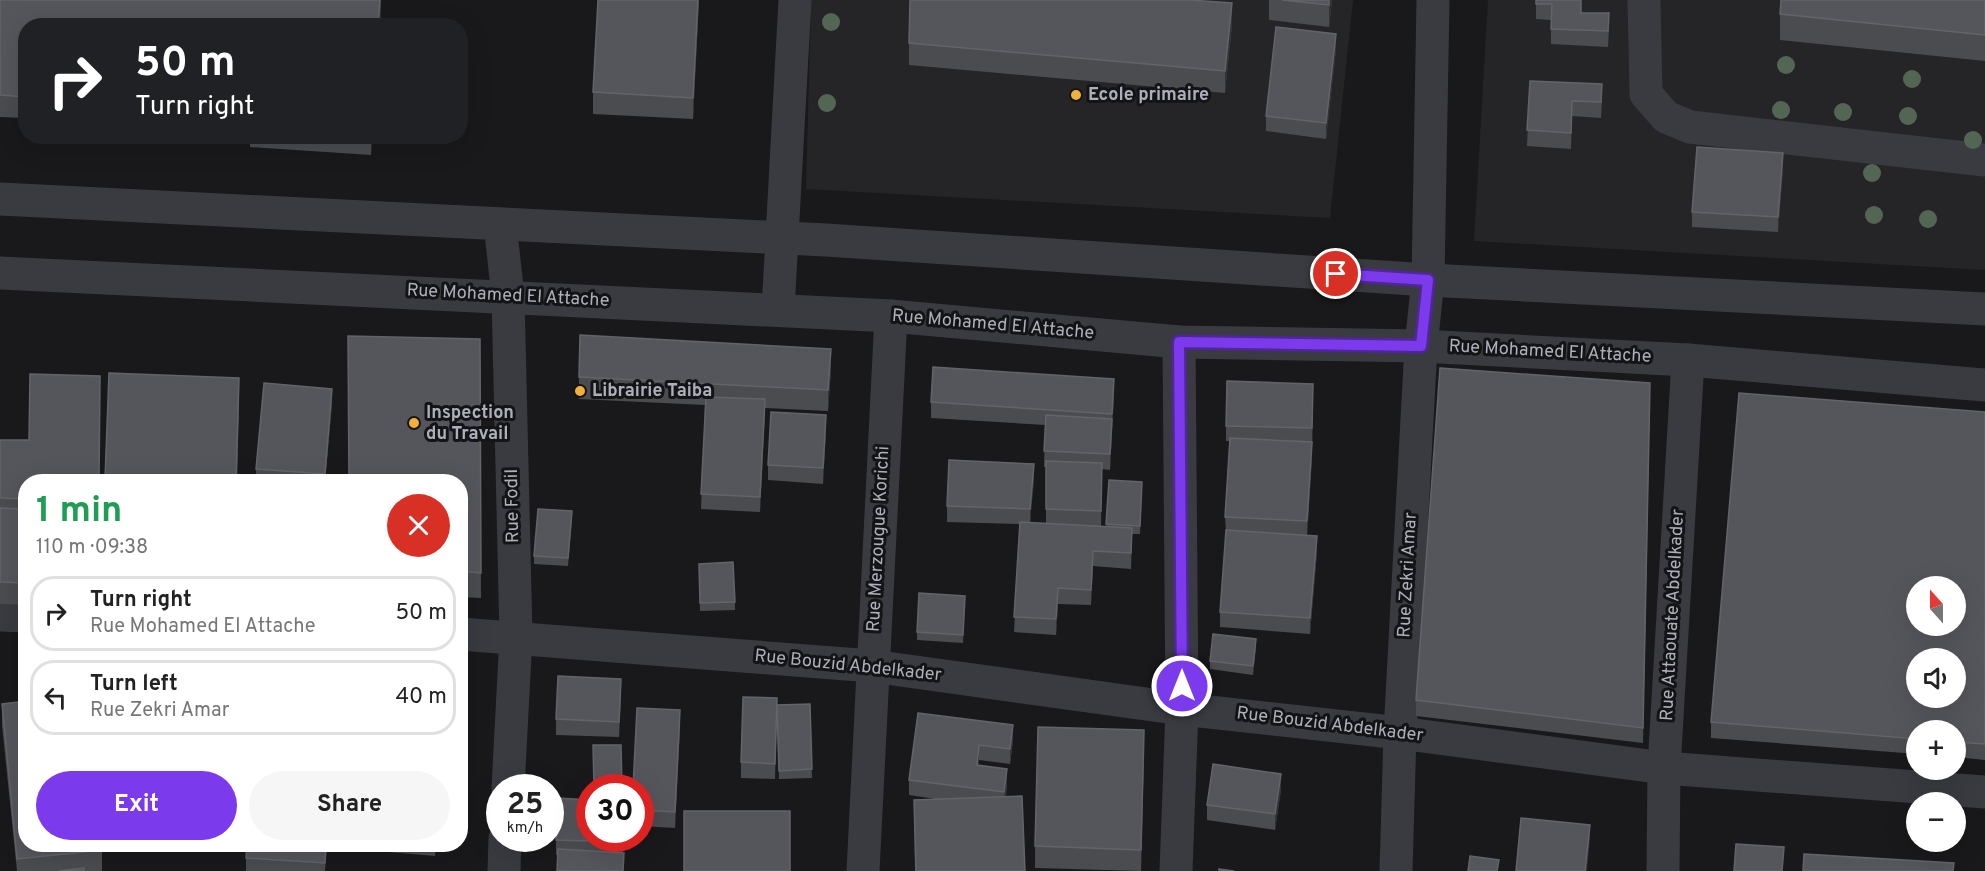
<!DOCTYPE html>
<meta charset="utf-8">
<style>
:root{--surface:#fff;--page:#f6f6f6;--text:#222;--muted:#767676;--line:#e0e0e0;--accent:#7c3aed}
body{margin:0;font-family:Overpass,sans-serif;background:var(--page);color:var(--text);height:100vh;display:flex;flex-direction:column;font-size:22px;white-space:nowrap}
*{box-sizing:border-box;margin:0}
p{font-size:20px;color:var(--muted)}
.icon{flex:none;width:33px;height:33px;fill:none;stroke:currentColor;stroke-width:2;stroke-linecap:round;stroke-linejoin:round}
.map{position:relative;flex:1;overflow:hidden}
.details{position:absolute;left:18px;top:474px;width:450px;height:378px;display:flex;flex-direction:column;background:var(--surface);border-radius:24px;box-shadow:0 6px 24px #0002}
.details>*{flex:none}
.banner{position:absolute;left:18px;top:18px;width:450px;height:126px;border-radius:24px;box-shadow:0 6px 24px #0002;background:#202124;color:#fff;overflow:hidden}
.needle{width:39px;rotate:339deg}
.fabs{position:absolute;left:1906px;top:576px;display:grid;gap:12px}
.fabs a{display:grid;place-items:center;width:60px;height:60px;border-radius:50%;background:var(--surface);box-shadow:0 6px 24px #0002;font-size:30px}
.speed{position:absolute;left:486px;top:774px;display:flex;gap:12px;font-size:30px;font-weight:700;text-align:center}
.speed>*{display:grid;place-content:center;width:78px;height:78px;border-radius:50%;background:var(--surface);box-shadow:0 6px 24px #0002;line-height:1}
.speed small{font-size:15px;font-weight:400}
.speed .limit{border:9px solid #d22;background:#fff;color:#111}
.pin{position:absolute;display:grid;place-items:center;width:51px;height:51px;color:#fff;margin:-26px;border:3px solid #fff;border-radius:50%;box-shadow:0 2px 6px #0007}
.me{position:absolute;width:66px;margin:-33px;rotate:0deg;stroke-linejoin:round;filter:drop-shadow(0 0 4px #0008)}
.turn{display:flex;align-items:center;gap:21px;height:126px;padding:0 18px;font-size:27px}
.turn .icon{width:78px;height:78px;stroke-width:2.5}
.turn b{display:block;font-size:42px;line-height:51px}
.round{display:grid;place-items:center;flex:none;width:63px;height:63px;border-radius:32px;background:var(--page)}
.overview{display:flex;align-items:center;justify-content:space-between;height:102px;padding:0 18px}
h1{font-size:36px;font-weight:700;line-height:45px;color:#1e9e55}
.button{display:flex;gap:12px;margin-top:auto;padding:12px 18px}
.button a{flex:1;height:69px;border-radius:36px;background:var(--accent);color:#fff;font-size:24px;font-weight:700;line-height:69px;text-align:center}
.button a+a{background:var(--page);color:var(--text)}
ul{padding:0;list-style:none}
li{display:flex;align-items:center;gap:18px;height:75px;margin:0 12px 9px;padding:0 6px;border:3px solid var(--line);border-radius:24px}
li div{flex:1}
li b{display:block;font-size:22px}
li em{font-style:normal}
.map>svg:first-child{display:block}
</style>
<div class="map">
<svg width="1985" height="871" viewBox="0 0 1985 871">
<rect width="100%" height="100%" fill="#19191b"/>
<!-- built -->
<g fill="#252528">
<polygon points="811,0 1353,0 1330,218 806,189"/>
<polygon points="1488,0 1985,0 1985,270 1474,241"/>
</g>
<g fill="none" stroke-linecap="round" stroke-linejoin="round">
<!-- minor -->
<g stroke="#3a3b40" stroke-width="33">
<polyline points="1644,0 1646,94 1666,117 1690,127 1985,160"/>
<polyline points="0,199 826,240 1428,280 1985,309"/>
<polyline points="500,224 508,296 516,636 508,788"/>
<polyline points="0,273 891,316 1179,342 1421,346 1688,360 1985,385"/>
<polyline points="778,310 795,0"/>
<polyline points="0,615 26,616"/>
<polyline points="460,634 872,666 1182,709 1400,733 1664,768 1985,792"/>
<polyline points="504,871 505,838"/>
<polyline points="863,871 891,316"/>
<polyline points="1176,871 1182,709 1179,342"/>
<polyline points="1396,871 1400,733 1421,346 1428,280 1433,0"/>
<polyline points="1663,871 1664,768 1688,360"/>
</g>
</g>
<!-- trees -->
<g fill="#536654">
<circle cx="831" cy="22" r="9"/>
<circle cx="1786" cy="65" r="9"/>
<circle cx="1912" cy="79" r="9"/>
<circle cx="827" cy="103" r="9"/>
<circle cx="1781" cy="110" r="9"/>
<circle cx="1843" cy="112" r="9"/>
<circle cx="1908" cy="116" r="9"/>
<circle cx="1973" cy="140" r="9"/>
<circle cx="1872" cy="173" r="9"/>
<circle cx="1874" cy="215" r="9"/>
<circle cx="1928" cy="219" r="9"/>
</g>
<!-- wall -->
<g fill="#4a4c50">
<polygon points="0,0 381,0 380,26 26,26 26,118 0,117"/>
<polygon points="699,0 693,119 593,114 593,92"/>
<polygon points="1269,0 1332,0 1329,27 1269,20"/>
<polygon points="1536,0 1582,13 1609,29 1608,47 1551,44 1551,20 1536,19"/>
<polygon points="1985,0 1985,61 1780,40 1780,14"/>
<polygon points="1232,25 1225,93 909,65 909,43"/>
<polygon points="1336,49 1326,139 1266,131 1266,116"/>
<polygon points="1530,81 1602,100 1601,118 1572,116 1571,149 1527,146"/>
<polygon points="250,136 372,136 371,155 250,147"/>
<polygon points="1783,169 1778,232 1692,227 1692,212"/>
<polygon points="480,339 481,598 460,597 460,482"/>
<polygon points="831,370 828,411 765,408 760,512 701,509 705,405 579,399 579,377"/>
<polygon points="109,373 239,399 237,482 105,482"/>
<polygon points="100,376 26,482 26,605 0,604 0,440 29,440"/>
<polygon points="1114,394 1110,470 1102,469 1101,526 1106,527 1109,480 1142,491 1140,534 1132,534 1131,569 1093,566 1091,605 1058,604 1056,635 1014,632 1020,524 947,522 947,506 1034,479 1030,523 1046,523 1046,467 1044,467 1045,425 931,418 931,402"/>
<polygon points="1650,398 1643,743 1416,716 1416,700"/>
<polygon points="1313,400 1312,458 1307,536 1317,552 1310,634 1220,627 1220,612 1226,532 1225,517 1230,441 1226,441 1226,426"/>
<polygon points="332,404 325,482 256,482 256,469"/>
<polygon points="1985,412 1985,760 1956,757 1956,730 1917,730 1917,754 1711,738 1711,722"/>
<polygon points="826,431 823,484 768,480 768,465"/>
<polygon points="572,519 568,566 534,564 534,556"/>
<polygon points="699,564 735,602 735,610 700,611"/>
<polygon points="965,596 963,643 917,640 917,632"/>
<polygon points="1256,647 1253,675 1210,669 1210,661"/>
<polygon points="621,695 619,737 556,735 556,719"/>
<polygon points="2,704 102,850 102,871 17,871 2,725"/>
<polygon points="810,704 812,778 779,779 777,713 775,779 741,778 741,762 777,705"/>
<polygon points="918,713 1013,741 1010,764 979,760 978,765 1007,784 1006,796 1025,871 915,871 914,800 936,799 909,795 909,780"/>
<polygon points="680,726 675,828 640,826 640,788"/>
<polygon points="1144,752 1141,871 1035,868 1035,846"/>
<polygon points="1281,790 1275,830 1207,820 1207,805"/>
<polygon points="590,838 624,838 623,853 556,855 556,840"/>
<polygon points="327,844 325,871 246,871 246,858"/>
<polygon points="341,844 436,844 435,856 341,848"/>
</g>
<!-- shaded-wall -->
<g fill="#323336">
<polygon points="380,0 381,0 380,26 378,26"/>
<polygon points="698,0 699,0 693,119 693,98"/>
<polygon points="1329,0 1332,0 1329,27"/>
<polygon points="1232,3 1232,25 1225,93 1225,71"/>
<polygon points="1336,34 1336,49 1326,139 1326,123"/>
<polygon points="1572,101 1572,116 1571,149 1571,133"/>
<polygon points="1783,153 1783,169 1778,232 1778,217"/>
<polygon points="831,349 831,370 828,411 828,390"/>
<polygon points="239,378 237,482 236,482"/>
<polygon points="1114,379 1114,394 1112,429 1112,414"/>
<polygon points="332,389 332,404 325,482 325,474"/>
<polygon points="765,399 765,415 760,512 760,497"/>
<polygon points="826,415 826,431 823,484 823,468"/>
<polygon points="1112,419 1112,434 1110,470 1110,454"/>
<polygon points="1312,442 1312,458 1307,537 1307,521"/>
<polygon points="1034,464 1034,479 1030,524 1030,509"/>
<polygon points="1132,528 1132,544 1131,569 1131,553"/>
<polygon points="1317,536 1317,552 1310,634 1310,618"/>
<polygon points="1093,551 1093,566 1091,605 1091,590"/>
<polygon points="1058,588 1058,604 1056,635 1056,619"/>
<polygon points="1256,639 1256,647 1253,675 1253,666"/>
<polygon points="621,679 621,695 619,737 619,722"/>
<polygon points="680,710 680,726 675,828 675,812"/>
<polygon points="1013,725 1013,741 1010,764 1010,749"/>
<polygon points="1144,730 1144,752 1141,871 1141,850"/>
<polygon points="979,745 979,760 977,780 977,765"/>
<polygon points="1007,769 1007,784 1004,808 1004,792"/>
<polygon points="1281,774 1281,790 1275,830 1275,814"/>
<polygon points="1590,825 1590,840 1587,871 1585,871"/>
<polygon points="326,844 327,844 325,871 325,863"/>
</g>
<!-- building -->
<g fill="#55565c" stroke="#62646a" stroke-width="1.5" fill-rule="evenodd">
<polygon points="0,0 380,0 378,26 26,26 26,97 0,95"/>
<polygon points="598,0 698,0 693,98 593,92"/>
<polygon points="910,0 1190,0 1232,3 1225,71 909,43"/>
<polygon points="1282,0 1329,0 1329,5"/>
<polygon points="1536,0 1581,0 1581,13 1609,13 1608,31 1551,29 1552,4 1536,4"/>
<polygon points="1781,0 1985,0 1985,35 1780,14"/>
<polygon points="1276,27 1336,34 1326,123 1266,116"/>
<polygon points="1530,81 1602,84 1601,102 1572,101 1571,133 1527,130"/>
<polygon points="1697,147 1783,153 1778,217 1692,212"/>
<polygon points="580,335 831,349 828,390 579,377"/>
<polygon points="348,336 480,339 481,573 460,571 460,482 349,482"/>
<polygon points="933,367 1114,379 1112,414 931,402"/>
<polygon points="1440,368 1650,383 1643,728 1416,700"/>
<polygon points="109,373 239,378 236,482 187,482 105,479"/>
<polygon points="30,374 100,376 99,482 26,482 26,499 0,498 0,440 29,440"/>
<polygon points="1227,381 1313,384 1312,428 1226,426"/>
<polygon points="264,383 332,389 325,474 256,469"/>
<path d="M1739,393L1985,412V744L1956,742V730H1917V739L1711,722ZM1917,586H1956V626H1917ZM1917,658H1956V698H1917Z"/>
<polygon points="706,397 765,399 760,497 701,494"/>
<polygon points="771,412 826,415 823,468 768,465"/>
<polygon points="1046,415 1112,419 1110,454 1044,451"/>
<polygon points="1230,438 1312,442 1307,521 1225,517"/>
<polygon points="949,460 1034,464 1030,509 947,506"/>
<polygon points="1046,461 1102,463 1101,511 1046,509"/>
<polygon points="1109,480 1142,482 1140,526 1106,524"/>
<polygon points="0,508 26,509 26,583 0,582"/>
<polygon points="538,509 572,511 568,558 534,556"/>
<polygon points="1020,522 1132,528 1131,553 1093,551 1091,590 1058,588 1056,619 1014,617"/>
<polygon points="1226,530 1317,536 1310,618 1220,612"/>
<polygon points="733,562 735,602 700,603 699,564"/>
<polygon points="919,593 965,596 963,635 917,632"/>
<polygon points="1213,634 1256,639 1253,666 1210,661"/>
<polygon points="558,676 621,679 619,722 556,719"/>
<polygon points="743,697 777,698 775,764 741,762"/>
<polygon points="26,701 26,844 101,844 102,850 17,859 2,704"/>
<polygon points="810,704 812,769 779,771 777,705"/>
<polygon points="637,708 680,710 675,812 640,810 640,788 633,788"/>
<polygon points="918,713 1013,725 1010,749 979,745 977,765 1007,769 1004,792 909,780"/>
<polygon points="1038,727 1144,730 1141,850 1035,846"/>
<polygon points="593,745 621,745 622,788 594,788"/>
<polygon points="1213,764 1281,774 1275,814 1207,805"/>
<polygon points="1022,796 1025,871 916,871 914,800"/>
<polygon points="558,798 590,800 590,838 623,838 623,842 556,840"/>
<rect x="684" y="811" width="106" height="60"/>
<polygon points="1521,818 1590,825 1585,871 1516,871"/>
<polygon points="247,844 326,844 325,863 246,858"/>
<polygon points="1736,844 1784,847 1782,871 1734,871"/>
<polygon points="558,849 624,853 623,871 557,871"/>
<polygon points="1804,854 1954,863 1953,871 1803,871"/>
<polygon points="1470,856 1499,860 1497,871 1468,871"/>
<polygon points="84,868 84,871 59,871"/>
<polygon points="1219,869 1234,871 1219,871"/>
</g>
<g fill="none" stroke-linecap="round" stroke-linejoin="round">
<!-- route casing -->
<g stroke="#51269a" stroke-width="15">
<polyline id="route" points="1182,686 1179,342 1421,346 1428,280 1336,274"/>
</g>
<!-- route -->
<use href="#route" stroke="#7c3aed" stroke-width="10"/>
</g>
<!-- markers -->
<g fill="#f3b038" stroke="#141416" stroke-width="2">
<circle cx="1076" cy="95" r="6"/>
<circle cx="580" cy="391" r="6"/>
<circle cx="414" cy="423" r="6"/>
</g>
<g text-anchor="middle" dominant-baseline="central" stroke-width="6" stroke-linejoin="round" paint-order="stroke">
<!-- poi labels -->
<g font-size="18" font-weight="bold" fill="#abb0bb" stroke="#141416" text-anchor="start">
<text x="1088" y="95">Ecole primaire</text>
<text x="592" y="391">Librairie Taiba</text>
<text x="426" y="413">Inspection<tspan x="426" dy="21">du Travail</tspan></text>
</g>
<!-- street labels -->
<g font-size="18" fill="#abb0bb" stroke="#141416">
<text transform="translate(508 296) rotate(3)">Rue Mohamed El Attache</text>
<text transform="translate(993 325) rotate(5)">Rue Mohamed El Attache</text>
<text transform="translate(1550 352) rotate(3)">Rue Mohamed El Attache</text>
<text transform="translate(513 506) rotate(-91)">Rue Fodil</text>
<text transform="translate(879 539) rotate(-87)">Rue Merzougue Korichi</text>
<text transform="translate(1408 575) rotate(-87)">Rue Zekri Amar</text>
<text transform="translate(1673 615) rotate(-87)">Rue Attaouate Abdelkader</text>
<text transform="translate(848 666) rotate(6)">Rue Bouzid Abdelkader</text>
<text transform="translate(1330 725) rotate(7)">Rue Bouzid Abdelkader</text>
</g>
</g>
</svg>
<div class="fabs">
<a><svg class="needle" viewBox="-14 -14 28 28"><path d="M0-13l5 13h-10z" fill="#e53935"/><path d="M0 13l5-13h-10z" fill="#767676"/></svg></a>
<a><svg class="icon" aria-label="sound" viewBox="0 0 24 24"><path d="M4 9h4l5-4v14l-5-4H4zM17 9q2 3 0 6"/></svg></a>
<a>+</a>
<a>−</a>
</div>
<div class="speed"><div>25<small>km/h</small></div><div class="limit">30</div></div>
<div class="pin" style="left:1336px;top:274px;background:#d93025"><svg class="icon" aria-label="arrive" viewBox="0 0 24 24"><path d="M6 21V4h12l-3 4 3 4H6"/></svg></div>
<svg class="me" style="left:1182px;top:686px" viewBox="-20 -20 40 40"><circle r="17" fill="#7c3aed" stroke="#fff" stroke-width="3"/><path d="M0-11L8 9 0 5-8 9z" fill="#fff"/></svg>
<div class="banner">
<div class="turn"><svg class="icon" aria-label="right" viewBox="0 0 24 24"><path d="M7 20v-9h11M14 6l5 5-5 5"/></svg><div><b>50 m</b>Turn right</div></div>
</div>
<section class="details">
<div class="overview"><div><h1>1 min</h1><p>110 m · 09:38</p></div><a class="round" style="background:#d93025;color:#fff"><svg class="icon" aria-label="close" viewBox="0 0 24 24"><path d="M6 6l12 12M18 6L6 18"/></svg></a></div>
<ul>
<li><svg class="icon" aria-label="right" viewBox="0 0 24 24"><path d="M7 20v-9h11M14 6l5 5-5 5"/></svg><div><b>Turn right</b><p>Rue Mohamed El Attache</p></div><em>50 m</em></li>
<li><svg class="icon" aria-label="left" viewBox="0 0 24 24"><path d="M17 20v-9H6M10 6l-5 5 5 5"/></svg><div><b>Turn left</b><p>Rue Zekri Amar</p></div><em>40 m</em></li>
</ul>
<div class="button"><a>Exit</a><a>Share</a></div>
</section>
</div>
